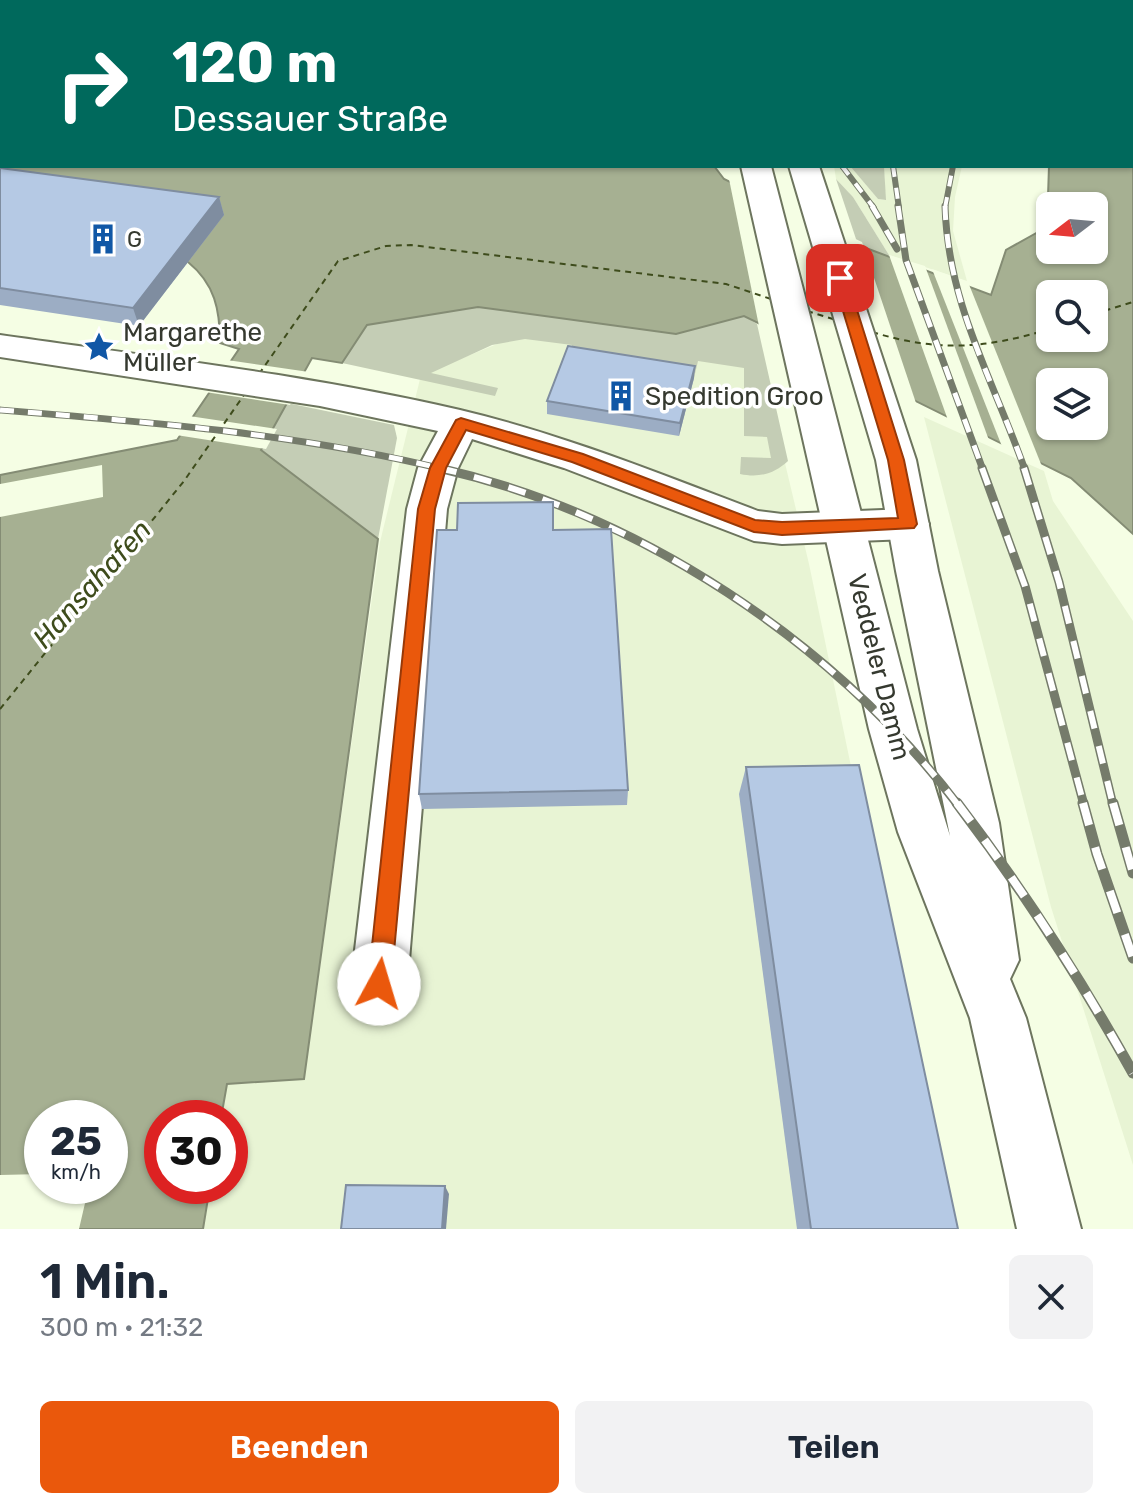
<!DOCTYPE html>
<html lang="de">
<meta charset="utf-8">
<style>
:root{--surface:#fff;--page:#f2f2f3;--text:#1f2937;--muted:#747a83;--accent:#ea580c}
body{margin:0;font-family:Rubik,sans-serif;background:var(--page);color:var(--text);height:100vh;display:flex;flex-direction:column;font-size:30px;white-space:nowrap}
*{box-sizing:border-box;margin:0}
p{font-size:26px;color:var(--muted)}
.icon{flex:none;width:44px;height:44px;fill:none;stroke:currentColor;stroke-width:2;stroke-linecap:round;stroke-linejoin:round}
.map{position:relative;height:1229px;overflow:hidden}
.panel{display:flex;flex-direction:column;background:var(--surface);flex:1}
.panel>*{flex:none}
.hud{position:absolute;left:0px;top:0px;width:1134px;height:168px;box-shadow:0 2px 6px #0004;background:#00695c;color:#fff;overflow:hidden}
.needle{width:52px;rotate:254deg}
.buttons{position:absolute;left:1036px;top:192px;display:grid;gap:16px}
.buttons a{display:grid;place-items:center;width:72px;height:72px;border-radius:12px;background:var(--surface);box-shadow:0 2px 6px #0004;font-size:40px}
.speed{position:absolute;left:24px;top:1100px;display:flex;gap:16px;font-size:40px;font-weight:700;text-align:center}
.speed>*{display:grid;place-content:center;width:104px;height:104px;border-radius:50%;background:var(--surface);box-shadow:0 2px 6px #0004;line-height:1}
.speed small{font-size:20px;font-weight:400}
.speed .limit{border:12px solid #d22;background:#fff;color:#111}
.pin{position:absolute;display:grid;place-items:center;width:68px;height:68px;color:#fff;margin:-34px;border-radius:16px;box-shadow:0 4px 12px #0006}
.me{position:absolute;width:88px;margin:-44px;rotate:6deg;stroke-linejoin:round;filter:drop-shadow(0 0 6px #0008)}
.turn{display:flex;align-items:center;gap:28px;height:168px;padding:0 40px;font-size:36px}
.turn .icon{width:104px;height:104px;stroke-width:2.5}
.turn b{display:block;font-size:56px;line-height:68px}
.round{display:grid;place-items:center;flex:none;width:84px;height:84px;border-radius:12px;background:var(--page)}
.head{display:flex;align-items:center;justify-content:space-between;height:136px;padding:0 40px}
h1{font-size:48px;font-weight:600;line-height:60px}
.action{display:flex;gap:16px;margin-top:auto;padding:16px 40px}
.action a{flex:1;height:92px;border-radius:12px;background:var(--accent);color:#fff;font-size:32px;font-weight:600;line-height:92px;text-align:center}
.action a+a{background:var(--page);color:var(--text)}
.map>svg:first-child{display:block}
</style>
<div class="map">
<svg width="1133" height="1229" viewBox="0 0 1133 1229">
<rect width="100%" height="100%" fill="#f5fee4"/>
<!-- built -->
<g fill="#e8f4d4">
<polygon points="834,166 850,166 878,199 885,200 884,166 962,166 955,197 953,231 967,281 889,255 853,197 836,179"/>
<polygon points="519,335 760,358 809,564 947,1229 203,1229 210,1186 230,1186 230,1118 221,1118 227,1084 304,1079 380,542 421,375"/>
<polygon points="924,417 1044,471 1053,501 1133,621 1133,1165 1051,907"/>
</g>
<!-- green -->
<g fill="#c4cdb5">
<polygon points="850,166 884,166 886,200 878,199"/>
<polygon points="836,179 853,197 889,255 885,256 858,245"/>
<path d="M478,307L676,334L744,316L757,324L788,461C774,474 759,478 740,474L741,457L771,458L767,437L744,436V368L698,361L694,378L568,358L572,345L525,339L492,345L431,373L498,388L495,396L342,363L367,325Z"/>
<polygon points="287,403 394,425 397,438 378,539 261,450"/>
</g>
<!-- water -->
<path fill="#a6b092" stroke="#848c74" stroke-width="2" fill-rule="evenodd" d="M0,0L494,2H2V166H714L724,179L858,245L991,295L1006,250L1047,227L1049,166H1132L1133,18V534L1071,478L744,316L676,334L478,307L367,325L342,363L312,358L261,450L378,539L304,1079L227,1084L221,1118H162V1186H210L203,1229H0V475L177,440L239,349L220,343C220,310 215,284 188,262L0,185ZM1050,206H1094V250H1050ZM1050,294H1094V338H1050ZM1050,382H1094V426H1050ZM42,1118H110V1186H42Z"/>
<!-- pier -->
<g fill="#f5fee4">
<polygon points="729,179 862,242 917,406 759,326"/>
<polygon points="889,255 925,266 990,443 949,423"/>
<polygon points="932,269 968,282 1043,469 1003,449"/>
<polygon points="227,360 309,372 290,405 205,392"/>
<polygon points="189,416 277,429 266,449 176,435"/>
<polygon points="102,465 103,497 0,517 0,484"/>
<polygon points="42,1174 42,1186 89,1186 79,1229 0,1229 0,1175"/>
</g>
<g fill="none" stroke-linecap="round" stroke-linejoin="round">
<!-- ferry -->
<g stroke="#3e4c1c" stroke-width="2" stroke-dasharray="6 5" stroke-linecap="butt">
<polyline points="1007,0 1010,2"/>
<polyline points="807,311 836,320"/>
<polyline points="1094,314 1133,302"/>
<path d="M872,332C938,352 984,349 1050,329"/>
<polyline points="259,374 338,261 386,246 411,245 726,284 771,299"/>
<polyline points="0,709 184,481 244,395"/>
</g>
<!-- minor casing -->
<g stroke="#6d755e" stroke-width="4">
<g id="minor">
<polygon points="749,0 774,0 775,2 750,2"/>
<polygon points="821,0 859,0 820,2"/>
<path d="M0,335C153,357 309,375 460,410C562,434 660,474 758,511L782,514L908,509L923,513L929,524L923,535L908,539L782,544L754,541L564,468L472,439L458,468L447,509L407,984L399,1004L379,1012L359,1004L351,984L407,509L418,468L438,431L320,406L0,357Z"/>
</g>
</g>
<!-- major casing -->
<g stroke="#6d755e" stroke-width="4">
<g id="major">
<polygon points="601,0 627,0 628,2 602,2"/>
<polygon points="639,0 666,0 667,2 640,2"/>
<polygon points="741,166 771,166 917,729 950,836 896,571 876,460 789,166 819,166 916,460 938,571 999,823 1019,960 1010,979 1026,1018 1081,1229 1017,1229 970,1018 898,832 869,729"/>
</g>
</g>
<!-- minor -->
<use href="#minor" fill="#fff" fill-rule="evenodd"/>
<!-- major -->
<use href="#major" fill="#fff" fill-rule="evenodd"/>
<!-- rail-far3 casing -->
<g stroke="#757b6b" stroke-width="6">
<g id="rail-far3">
<polyline points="565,0 571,2"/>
<polyline points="1041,2 1045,0"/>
<polyline points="1108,2 1111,0"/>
<polyline points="842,166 874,208"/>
<polyline points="893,166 899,208"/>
<polyline points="945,208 953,166"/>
</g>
</g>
<!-- rail-far2 casing -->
<g stroke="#757b6b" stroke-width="7">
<g id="rail-far2">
<polyline points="872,206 897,249"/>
<polyline points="898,206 906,260 983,470"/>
<path d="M945,206C948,305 993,379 1025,470"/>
<path d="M0,410C150,422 301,434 447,470"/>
</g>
</g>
<!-- rail-far1 casing -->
<g stroke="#757b6b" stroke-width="9">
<g id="rail-far1">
<path d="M439,468C640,514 833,641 958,805"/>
<polyline points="982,468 1025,586 1084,805"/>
<polyline points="1024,468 1059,582 1113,805"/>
</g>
</g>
<!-- rail casing -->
<g stroke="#757b6b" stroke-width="11">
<g id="rail">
<path d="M957,803C1024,891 1079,976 1133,1073"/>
<polyline points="1083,803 1097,854 1133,958"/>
<polyline points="1113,803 1133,873"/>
</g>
</g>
<!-- rail-far3 -->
<use href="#rail-far3" stroke="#fff" stroke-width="4" stroke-dasharray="11" stroke-linecap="butt"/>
<!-- rail-far2 -->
<use href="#rail-far2" stroke="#fff" stroke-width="5" stroke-dasharray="14" stroke-linecap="butt"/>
<!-- rail-far1 -->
<use href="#rail-far1" stroke="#fff" stroke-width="6" stroke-dasharray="18" stroke-linecap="butt"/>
<!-- rail -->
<use href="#rail" stroke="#fff" stroke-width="8" stroke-dasharray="23" stroke-linecap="butt"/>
</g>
<!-- wall -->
<g fill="#9cadc4">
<polygon points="0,168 219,197 224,215 139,326 0,305"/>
<polygon points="694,378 679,436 547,414 547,401"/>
<polygon points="553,530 628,790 627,805 422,809 419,794"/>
<polygon points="746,767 958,1229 797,1229 739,794"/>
</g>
<!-- shaded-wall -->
<g fill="#7f8da0">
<polygon points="219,197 224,215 139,326 133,308"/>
<polygon points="695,366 694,378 679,436 680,423"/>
<polygon points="445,1186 449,1194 446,1229 442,1229"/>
</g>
<!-- building -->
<g fill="#b5c9e4" stroke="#7f8da0" stroke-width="2">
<polygon points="0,168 219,197 133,308 0,288"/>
<polygon points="568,346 695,366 680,423 547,401"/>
<polygon points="553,502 553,530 611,529 628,790 419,794 437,530 457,530 458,503"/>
<polygon points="859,765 958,1229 811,1229 746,767"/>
<polygon points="346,1185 445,1186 442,1229 341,1229"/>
</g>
<!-- route -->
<polygon fill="#ea580c" stroke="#983908" stroke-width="2" points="840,273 847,278 904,460 917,524 914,528 782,535 754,532 572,462 466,430 446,468 435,509 391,984 388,992 379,996 371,992 368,984 418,509 430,468 456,420 461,418 583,454 755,520 782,522 898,518 888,460 833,278"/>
<!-- icons -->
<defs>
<g id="building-bare" transform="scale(2.4)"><path d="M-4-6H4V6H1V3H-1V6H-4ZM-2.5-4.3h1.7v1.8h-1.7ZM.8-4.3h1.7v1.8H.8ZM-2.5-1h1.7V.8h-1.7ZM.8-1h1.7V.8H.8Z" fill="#1057a6" stroke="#fff" stroke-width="2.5" paint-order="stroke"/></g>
<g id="sight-bare" transform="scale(2.4)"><path d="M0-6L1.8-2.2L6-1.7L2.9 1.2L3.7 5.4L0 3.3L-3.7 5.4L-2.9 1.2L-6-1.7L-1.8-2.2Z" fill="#1057a6" stroke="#fff" stroke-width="2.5" paint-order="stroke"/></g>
</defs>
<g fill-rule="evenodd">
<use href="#building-bare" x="103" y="239"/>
<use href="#sight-bare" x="99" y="347"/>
<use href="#building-bare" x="621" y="396"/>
</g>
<g text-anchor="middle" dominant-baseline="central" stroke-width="7" stroke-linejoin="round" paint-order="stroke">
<!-- far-poi labels -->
<g font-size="22" fill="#35392f" stroke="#fff" text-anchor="start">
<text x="127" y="239">G</text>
</g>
<!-- poi labels -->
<g font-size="26" fill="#35392f" stroke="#fff" text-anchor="start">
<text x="123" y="332">Margarethe<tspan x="123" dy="30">Müller</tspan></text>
<text x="645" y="396">Spedition Groo</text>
</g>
<!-- street labels -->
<g font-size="26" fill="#35392f" stroke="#fff">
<text transform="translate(879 667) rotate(76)">Veddeler Damm</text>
</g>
<!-- water labels -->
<g font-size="28" font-style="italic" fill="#3e4c1c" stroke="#fff">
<text transform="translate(92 584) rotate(-48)">Hansahafen</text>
</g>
</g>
</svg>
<div class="buttons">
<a><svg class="needle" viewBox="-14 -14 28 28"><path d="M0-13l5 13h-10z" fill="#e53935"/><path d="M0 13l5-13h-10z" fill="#747a83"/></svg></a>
<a><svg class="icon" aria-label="search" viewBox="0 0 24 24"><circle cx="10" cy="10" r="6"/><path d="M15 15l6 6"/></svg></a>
<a><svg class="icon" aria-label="layers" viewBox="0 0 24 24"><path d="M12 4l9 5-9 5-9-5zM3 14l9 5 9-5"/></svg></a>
</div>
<div class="speed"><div>25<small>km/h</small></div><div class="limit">30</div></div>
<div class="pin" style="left:840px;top:278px;background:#d93025"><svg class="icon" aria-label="arrive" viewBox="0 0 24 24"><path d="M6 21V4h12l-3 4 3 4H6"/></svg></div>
<svg class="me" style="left:379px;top:984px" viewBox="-20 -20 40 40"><circle r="19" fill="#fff"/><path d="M0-13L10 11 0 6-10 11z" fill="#ea580c"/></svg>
<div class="hud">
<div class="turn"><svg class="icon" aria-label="right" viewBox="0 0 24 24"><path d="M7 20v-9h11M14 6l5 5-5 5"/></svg><div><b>120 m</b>Dessauer Straße</div></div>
</div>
</div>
<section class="panel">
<div class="head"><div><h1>1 Min.</h1><p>300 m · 21:32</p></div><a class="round"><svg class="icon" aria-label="close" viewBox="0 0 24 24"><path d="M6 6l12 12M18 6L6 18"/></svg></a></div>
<div class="action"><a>Beenden</a><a>Teilen</a></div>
</section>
